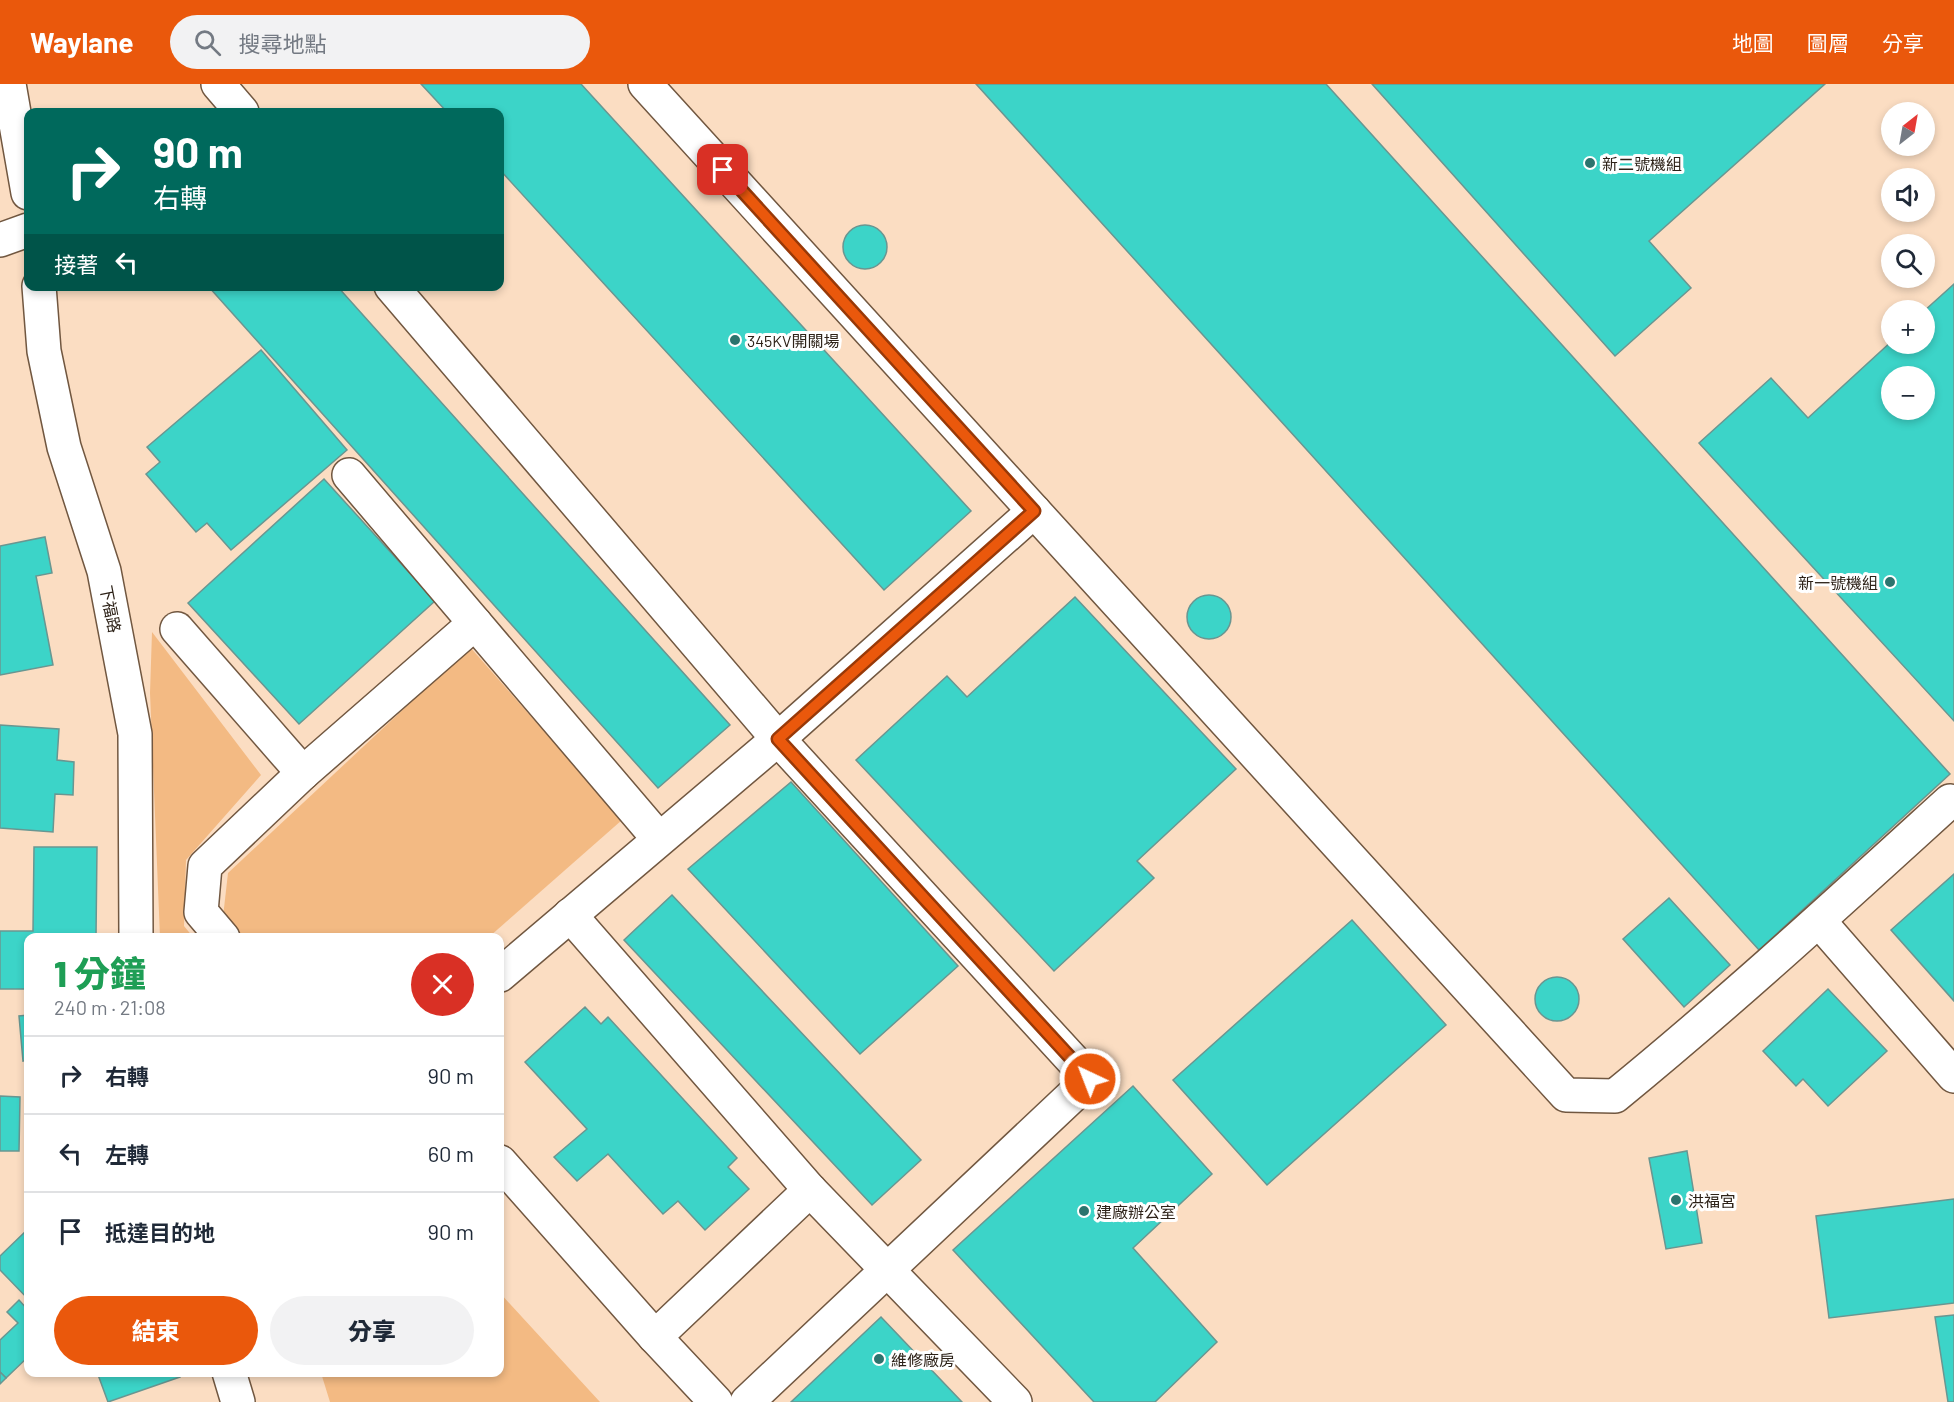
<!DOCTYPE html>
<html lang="zh-TW">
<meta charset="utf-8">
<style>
:root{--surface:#fff;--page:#f2f2f3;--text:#1f2937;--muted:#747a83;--line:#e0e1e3;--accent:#ea580c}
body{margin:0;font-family:Barlow,"Noto Sans TC",sans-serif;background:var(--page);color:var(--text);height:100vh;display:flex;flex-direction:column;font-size:22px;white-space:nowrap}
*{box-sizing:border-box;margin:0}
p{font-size:20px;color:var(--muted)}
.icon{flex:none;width:33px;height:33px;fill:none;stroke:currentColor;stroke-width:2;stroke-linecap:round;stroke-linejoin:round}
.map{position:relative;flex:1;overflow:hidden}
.details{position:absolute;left:24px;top:849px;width:480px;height:444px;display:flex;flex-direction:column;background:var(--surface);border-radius:12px;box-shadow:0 3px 9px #0003}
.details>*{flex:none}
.guide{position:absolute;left:24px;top:24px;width:480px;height:183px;border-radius:12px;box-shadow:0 3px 9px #0003;background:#00695c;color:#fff;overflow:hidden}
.needle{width:39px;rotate:31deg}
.tools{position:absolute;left:1881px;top:18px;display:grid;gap:12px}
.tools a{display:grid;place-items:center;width:54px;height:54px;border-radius:50%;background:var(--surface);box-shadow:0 3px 9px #0003;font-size:30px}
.pin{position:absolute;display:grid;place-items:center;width:51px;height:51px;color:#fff;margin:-26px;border-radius:12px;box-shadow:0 3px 9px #0006}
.me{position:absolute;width:66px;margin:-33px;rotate:317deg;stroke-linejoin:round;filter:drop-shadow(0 0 4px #0008)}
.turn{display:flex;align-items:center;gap:21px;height:126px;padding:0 30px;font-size:27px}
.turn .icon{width:78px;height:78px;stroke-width:2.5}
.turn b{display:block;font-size:42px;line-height:51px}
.then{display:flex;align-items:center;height:57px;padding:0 30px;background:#0003;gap:12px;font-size:22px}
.round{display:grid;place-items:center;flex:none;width:63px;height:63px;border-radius:32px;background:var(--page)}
.overview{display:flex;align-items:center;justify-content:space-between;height:102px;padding:0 30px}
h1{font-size:36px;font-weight:800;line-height:45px;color:#1e9e55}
.button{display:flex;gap:12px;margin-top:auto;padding:12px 30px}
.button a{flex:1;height:69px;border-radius:36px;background:var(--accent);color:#fff;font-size:24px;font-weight:800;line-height:69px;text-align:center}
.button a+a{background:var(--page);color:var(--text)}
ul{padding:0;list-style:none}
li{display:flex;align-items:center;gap:18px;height:78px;padding:0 30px;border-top:2px solid var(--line)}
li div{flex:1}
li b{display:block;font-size:22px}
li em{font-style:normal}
header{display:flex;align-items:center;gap:36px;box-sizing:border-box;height:84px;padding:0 30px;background:var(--accent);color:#fff}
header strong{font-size:28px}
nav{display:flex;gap:33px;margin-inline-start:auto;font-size:21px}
.search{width:420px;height:54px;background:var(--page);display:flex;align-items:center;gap:15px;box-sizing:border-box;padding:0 21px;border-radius:33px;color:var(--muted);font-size:22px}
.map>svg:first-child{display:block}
</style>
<header>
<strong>Waylane</strong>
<div class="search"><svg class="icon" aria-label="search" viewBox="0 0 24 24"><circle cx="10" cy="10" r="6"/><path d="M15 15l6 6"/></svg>搜尋地點</div>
<nav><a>地圖</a><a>圖層</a><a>分享</a></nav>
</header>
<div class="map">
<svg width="1954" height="1318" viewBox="0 0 1954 1318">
<rect width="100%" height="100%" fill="#fbddc2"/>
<!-- green -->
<g fill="#f3ba83">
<polygon points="152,548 261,691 186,776 184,842 193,853 160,853 150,609"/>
<polygon points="470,563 622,736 489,853 242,853 223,833 228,789"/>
<polygon points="500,1209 600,1318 330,1318 321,1289 500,1288"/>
</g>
<!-- building -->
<g fill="#3cd4c8" stroke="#699691" stroke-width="1.5" fill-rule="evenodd">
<polygon points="421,0 581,0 971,427 884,506 500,86 500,28 447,28"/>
<polygon points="976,0 1326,0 1950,690 1759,866"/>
<polygon points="1372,0 1825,0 1649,157 1691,204 1615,272"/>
<circle cx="865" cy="163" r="22"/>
<path d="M1954,200V637L1699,359L1771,294L1808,334L1892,257V260H1924V227ZM1892,292H1924V326H1892Z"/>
<polygon points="208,202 337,202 730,641 658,704"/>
<polygon points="261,266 347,366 231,466 207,439 196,448 146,390 160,378 147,363"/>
<polygon points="324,395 435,517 299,640 188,519"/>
<polygon points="45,453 52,489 36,492 53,581 0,591 0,462"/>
<circle cx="1209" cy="533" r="22"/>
<polygon points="1075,513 1236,685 1137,777 1154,794 1054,887 856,676 947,592 967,613"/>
<polygon points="0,641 59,645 57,676 74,678 73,711 55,710 53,748 0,744"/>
<polygon points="791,698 958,882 860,970 688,785"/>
<polygon points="34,763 97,763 96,854 28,854 28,905 0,905 0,847 33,847"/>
<polygon points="1954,790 1954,917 1891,846"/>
<polygon points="672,811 921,1076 872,1121 624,856"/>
<polygon points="1669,814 1730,881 1684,923 1623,855"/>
<polygon points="1352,836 1446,941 1267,1101 1173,996"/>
<circle cx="1557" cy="915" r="22"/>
<polygon points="1828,905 1887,967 1828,1022 1803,995 1796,1002 1763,967"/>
<polygon points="585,923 601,940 608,933 737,1074 728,1083 749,1105 705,1146 678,1117 663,1130 608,1070 577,1097 554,1073 587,1045 525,978"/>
<polygon points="28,931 28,976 23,977 19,932"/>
<polygon points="1133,1002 1212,1090 1133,1164 1217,1258 1155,1318 1094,1318 953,1166"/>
<polygon points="0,1012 20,1013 19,1067 0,1067"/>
<polygon points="1687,1067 1702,1159 1666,1165 1649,1074"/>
<polygon points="1954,1115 1954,1219 1829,1234 1816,1132"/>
<polygon points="28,1145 28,1215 0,1186 0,1172"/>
<polygon points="19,1216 28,1226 28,1273 6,1294 0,1288 0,1256 18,1239 7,1228"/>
<polygon points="1954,1231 1954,1318 1948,1318 1935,1233"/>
<polygon points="881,1233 962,1318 791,1318"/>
<polygon points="0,1288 6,1294 0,1300"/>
<polygon points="97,1288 178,1288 180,1293 108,1318"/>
</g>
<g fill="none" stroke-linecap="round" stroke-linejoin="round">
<!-- minor casing -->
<g stroke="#715740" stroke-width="36">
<g id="minor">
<polyline points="218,0 242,28"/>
<path d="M645,0L1566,1011L1615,1012C1730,918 1840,817 1950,717"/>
<polyline points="0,156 28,146"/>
<polyline points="391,202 778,655 1090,995 747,1318"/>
<polyline points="349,391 475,539"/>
<polyline points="177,545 303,689"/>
<polyline points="570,831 810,1106 1015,1318"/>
<polyline points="1819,837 1954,992"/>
<polyline points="223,854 201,828 205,782 303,689 475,539 659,755"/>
<polyline points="500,891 778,655 1034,427"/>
<polyline points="500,1078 655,1253 716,1318"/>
<polyline points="655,1253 810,1106"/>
</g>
</g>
<!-- major casing -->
<g stroke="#715740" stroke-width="36">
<g id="major">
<polyline points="9,0 28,109"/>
<polyline points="39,202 44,267 64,363 104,487 135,650 136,854"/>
<polyline points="229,1288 238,1318"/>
</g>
</g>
<!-- minor -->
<use href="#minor" stroke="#fff" stroke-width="33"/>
<!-- major -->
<use href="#major" stroke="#fff" stroke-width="33"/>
</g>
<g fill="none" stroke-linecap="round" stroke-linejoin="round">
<!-- route casing -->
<g stroke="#983908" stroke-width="15">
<polyline id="route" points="723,86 1034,427 778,655 1090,995"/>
</g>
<!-- route -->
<use href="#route" stroke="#ea580c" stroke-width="10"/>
</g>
<!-- markers -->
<g fill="#2c746e" stroke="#fff" stroke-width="2">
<circle cx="1590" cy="79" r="6"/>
<circle cx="735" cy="256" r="6"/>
<circle cx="1890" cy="498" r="6"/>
<circle cx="1676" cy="1116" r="6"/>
<circle cx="1084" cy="1127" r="6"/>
<circle cx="879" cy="1275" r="6"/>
</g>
<g text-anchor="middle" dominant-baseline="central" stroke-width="6" stroke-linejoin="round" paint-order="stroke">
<!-- poi labels -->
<g font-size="16" fill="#2d2218" stroke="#fff" text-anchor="start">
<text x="1602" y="79">新二號機組</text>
<text x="747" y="256">345KV開關場</text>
<text x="1878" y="498" text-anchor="end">新一號機組</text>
<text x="1688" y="1116">洪福宮</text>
<text x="1096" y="1127">建廠辦公室</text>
<text x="891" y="1275">維修廠房</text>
</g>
<!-- street labels -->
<g font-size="16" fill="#2d2218" stroke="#fff">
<text transform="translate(111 525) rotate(79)">下福路</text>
</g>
</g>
</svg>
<div class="tools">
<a><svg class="needle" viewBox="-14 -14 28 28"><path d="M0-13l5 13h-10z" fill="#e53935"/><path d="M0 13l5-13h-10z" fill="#747a83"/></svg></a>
<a><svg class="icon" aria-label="sound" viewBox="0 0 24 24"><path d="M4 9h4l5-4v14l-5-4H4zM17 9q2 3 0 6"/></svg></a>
<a><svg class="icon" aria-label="search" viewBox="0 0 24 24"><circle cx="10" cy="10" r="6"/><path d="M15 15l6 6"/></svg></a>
<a>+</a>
<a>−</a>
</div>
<div class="pin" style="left:723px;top:86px;background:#d93025"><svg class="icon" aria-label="arrive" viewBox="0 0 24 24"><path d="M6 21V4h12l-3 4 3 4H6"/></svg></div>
<svg class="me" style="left:1090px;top:995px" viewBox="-20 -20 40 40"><circle r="17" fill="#ea580c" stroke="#fff" stroke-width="3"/><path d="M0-11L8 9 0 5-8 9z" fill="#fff"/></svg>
<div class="guide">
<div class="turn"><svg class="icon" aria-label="right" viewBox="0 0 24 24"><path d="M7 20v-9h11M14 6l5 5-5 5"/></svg><div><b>90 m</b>右轉</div></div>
<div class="then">接著<svg class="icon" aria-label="left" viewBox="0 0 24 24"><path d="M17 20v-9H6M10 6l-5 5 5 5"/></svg></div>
</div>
<section class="details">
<div class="overview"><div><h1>1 分鐘</h1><p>240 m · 21:08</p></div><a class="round" style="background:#d93025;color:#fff"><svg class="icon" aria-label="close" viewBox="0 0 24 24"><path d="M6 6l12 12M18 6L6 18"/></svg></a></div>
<ul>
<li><svg class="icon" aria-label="right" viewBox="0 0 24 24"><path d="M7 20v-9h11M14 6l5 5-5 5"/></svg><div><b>右轉</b></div><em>90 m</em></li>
<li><svg class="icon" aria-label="left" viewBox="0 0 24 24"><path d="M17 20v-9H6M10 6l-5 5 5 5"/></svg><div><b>左轉</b></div><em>60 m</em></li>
<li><svg class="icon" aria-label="arrive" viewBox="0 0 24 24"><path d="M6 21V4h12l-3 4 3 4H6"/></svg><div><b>抵達目的地</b></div><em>90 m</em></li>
</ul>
<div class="button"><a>結束</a><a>分享</a></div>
</section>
</div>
